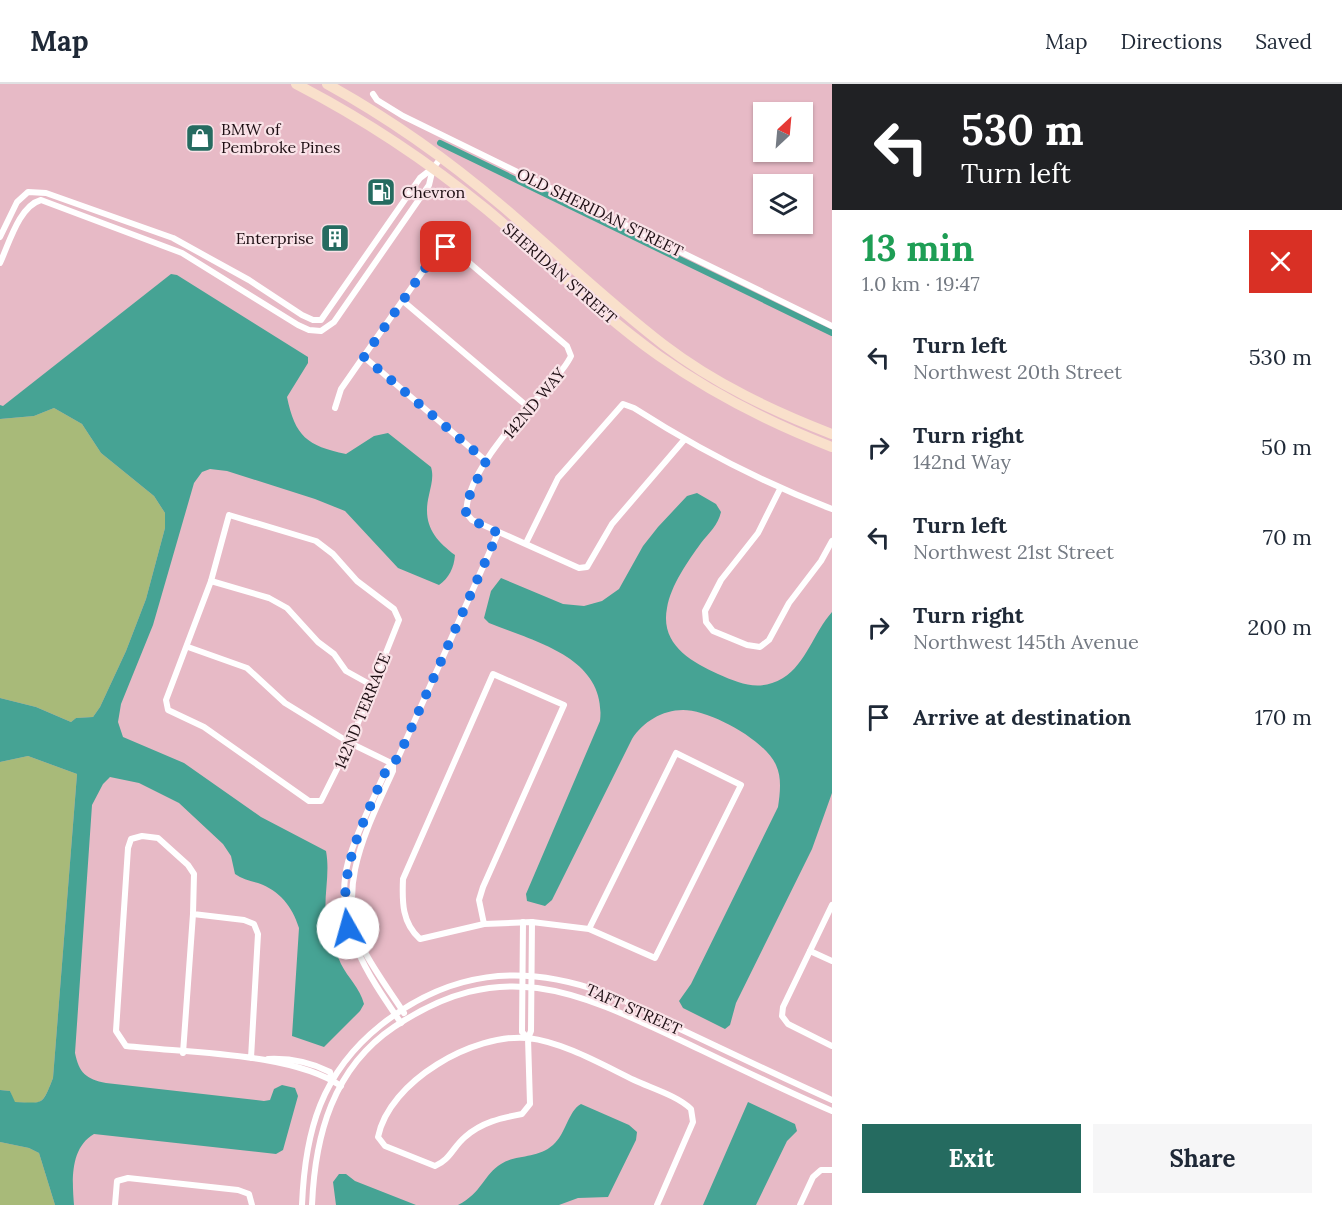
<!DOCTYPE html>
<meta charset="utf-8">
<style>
:root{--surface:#fff;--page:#f6f6f7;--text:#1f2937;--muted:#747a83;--line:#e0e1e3;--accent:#256b60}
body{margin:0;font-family:Lora,serif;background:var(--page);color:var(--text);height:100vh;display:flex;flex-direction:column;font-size:22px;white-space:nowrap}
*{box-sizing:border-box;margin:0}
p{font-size:20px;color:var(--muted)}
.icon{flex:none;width:33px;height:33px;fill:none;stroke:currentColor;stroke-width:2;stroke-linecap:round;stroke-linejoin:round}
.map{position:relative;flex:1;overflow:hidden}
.details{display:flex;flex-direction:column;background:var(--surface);width:510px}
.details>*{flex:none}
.top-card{background:#202124;color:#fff;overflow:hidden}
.needle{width:39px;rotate:26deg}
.buttons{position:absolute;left:753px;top:18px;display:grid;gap:12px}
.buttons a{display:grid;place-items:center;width:60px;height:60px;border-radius:0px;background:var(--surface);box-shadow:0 2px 4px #0004;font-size:30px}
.pin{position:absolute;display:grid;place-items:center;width:51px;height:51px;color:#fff;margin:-26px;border-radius:12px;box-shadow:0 3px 9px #0006}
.me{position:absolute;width:66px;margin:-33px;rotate:353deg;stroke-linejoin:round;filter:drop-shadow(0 0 4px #0008)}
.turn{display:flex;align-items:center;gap:21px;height:126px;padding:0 30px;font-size:27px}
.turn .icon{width:78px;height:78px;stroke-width:2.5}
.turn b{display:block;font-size:42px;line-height:51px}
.round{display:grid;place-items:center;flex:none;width:63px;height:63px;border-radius:0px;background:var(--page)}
.overview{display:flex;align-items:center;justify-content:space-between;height:102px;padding:0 30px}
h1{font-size:36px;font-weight:700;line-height:45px;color:#1e9e55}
.cta{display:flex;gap:12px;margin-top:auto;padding:12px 30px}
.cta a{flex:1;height:69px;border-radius:0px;background:var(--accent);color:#fff;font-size:24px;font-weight:700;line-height:69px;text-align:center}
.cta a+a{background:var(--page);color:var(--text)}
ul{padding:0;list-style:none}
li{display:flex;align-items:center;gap:18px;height:90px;padding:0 30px}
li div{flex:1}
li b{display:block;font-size:22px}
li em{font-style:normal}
header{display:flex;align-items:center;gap:36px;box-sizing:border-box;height:84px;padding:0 30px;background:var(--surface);border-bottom:2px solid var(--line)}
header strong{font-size:28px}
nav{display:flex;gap:33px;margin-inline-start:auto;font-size:21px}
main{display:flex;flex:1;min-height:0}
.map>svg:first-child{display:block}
</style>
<header>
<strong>Map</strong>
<nav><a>Map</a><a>Directions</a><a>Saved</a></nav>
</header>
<main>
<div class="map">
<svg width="832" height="1121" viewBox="0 0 832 1121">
<rect width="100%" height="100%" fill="#e7bac6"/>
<!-- green -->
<g fill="#a8ba79">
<polygon points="54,324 82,340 101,369 154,412 165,429 165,444 146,515 126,567 100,623 93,633 76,634 71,638 36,623 0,614 0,335 34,332"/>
<path d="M28,672L77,690L53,994C42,1022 43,1020 14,1018L10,1007L0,1006V678Z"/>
<polygon points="0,1058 29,1064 39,1069 55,1121 0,1121"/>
</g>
<!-- water -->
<g fill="#46a394">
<path d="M171,190L177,191L308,273V279L287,313C295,352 307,362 346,370L374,352L388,349L431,383C434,393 431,401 429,411C422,440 434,455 455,471C454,484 449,494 439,501L398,484L345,427L315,415L227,387L210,385L202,388L194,399L153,541L121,620L118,638L123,653L184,679L261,733L326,767C331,793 321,818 328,845C332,856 336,869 341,880C348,894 360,904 364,920L360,927L324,963L292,952L299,844C292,822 280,807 258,799C250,797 242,795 235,790L231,772L223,760L179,719L139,699L110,693L103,700L92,721L75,969C79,989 86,995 106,999L264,1017L270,1016L274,1005L282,1001L295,1004L298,1012L283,1066L276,1070L94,1050C70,1064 72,1096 74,1121H55L39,1069L29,1064L0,1058V1006L10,1007L15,1018C44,1019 42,1022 53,994L77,690L28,672L0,678V614L36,623L71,638L76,634L93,633L100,623L126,567L146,515L165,444V429L154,412L101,369L82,340L54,324L34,332L0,335V321L3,322Z"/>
<path d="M697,409L716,420L721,428C718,441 709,449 701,459C688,477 671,501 667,524C660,560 690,577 718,590C741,600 759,608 783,594C806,580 814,548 832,528V709L812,765L736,919L730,941L725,945L683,924L679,917L691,900L778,723C780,709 782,694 776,681C765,656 710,626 683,626C662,626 643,638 632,655L552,816L545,822L527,817L526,810L600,637C607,574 536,558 489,539L484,534L491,507L501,494L563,520L584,522L602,517L619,505L643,462L658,443L687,412Z"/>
<polygon points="748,1018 795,1040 797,1047 787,1057 756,1121 703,1121"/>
<path d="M581,1020L629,1041L637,1048L636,1056L608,1113L578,1114L559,1121H458C482,1109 484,1090 501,1080C517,1070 537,1075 553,1061C566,1050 568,1027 581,1020Z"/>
<polygon points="339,1090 346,1090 355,1097 416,1121 336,1121 333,1098"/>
</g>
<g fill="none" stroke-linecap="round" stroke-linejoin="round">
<!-- canal -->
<polyline stroke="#46a394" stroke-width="6" points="440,59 832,249"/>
<!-- street -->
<g stroke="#fff" stroke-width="6">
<polyline points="373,10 377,16 403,32 832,242"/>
<polyline points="0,153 17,118 28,108 46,109 173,154 249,196 302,231 313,236 321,236 420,94 433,84 441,74"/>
<path d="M0,179C9,160 19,122 41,116L182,169L298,241L309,246L321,247L334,238L429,101L433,84"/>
<polyline points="403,217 528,323"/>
<polyline points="364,273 486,377"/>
<path d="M335,324L341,305L437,167L446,163L453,165L567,262L571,272C564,287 550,299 539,312C513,339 467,390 466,429L472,436L579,484L587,483L612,440L684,356"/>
<polyline points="780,405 758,449 721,496 705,527 706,538 713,547 747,561 760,563 769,556 789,519 821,477 832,457"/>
<polygon points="229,431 316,457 333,470 357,497 394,525 399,536 350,659 321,717 309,717 204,643 168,626 166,616 211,497"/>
<path d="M526,459L558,394L623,320L634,324C698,365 761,398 832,425"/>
<polyline points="211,497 269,514 287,524 318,558 334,570 346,587 373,602"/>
<polyline points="188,563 247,584 285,619 350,659 393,680"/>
<path d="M393,680V687C367,745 332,808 366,870C377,890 391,909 404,929"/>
<polyline points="832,821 783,923 782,932 788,940 832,962"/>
<polyline points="523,838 522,948 528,954"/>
<path d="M532,838L531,947L528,954L530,1020L522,1030C501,1034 482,1038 465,1053C453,1063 450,1076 435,1082L385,1062L378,1053C389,997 474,949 528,954C563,958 603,981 634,996C651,1004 678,1012 691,1025L693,1038L657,1121"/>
<path d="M484,840L479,816L483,803L564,621L493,590L403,795C402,818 402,839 420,855L484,840L532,838L589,845L655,874L741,701L676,669L589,845"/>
<polyline points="810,867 832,877"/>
<path d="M401,939C368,891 332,839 348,778C357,746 374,714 387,684L398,674L498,449"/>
<polyline points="183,969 193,830"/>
<path d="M251,974L258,850L254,840L244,836L193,830L194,790L188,781L158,754L142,752L131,755L128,764L116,947L126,962C186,969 291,968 341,1002"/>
<path d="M268,975C290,974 310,978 330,988L332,996"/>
<polyline points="115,1121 117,1097 128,1094 238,1106 249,1110 252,1121"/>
<path d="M302,1121C305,1047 321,989 381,941C449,887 521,879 602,908C629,917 655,932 680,945C731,969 781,993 832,1016"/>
<path d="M312,1121C315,1051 333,984 394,943C501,871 576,907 680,956C730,980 781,1005 832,1027"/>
<polyline points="800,1121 813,1093 821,1086 832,1086"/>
</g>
<!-- primary -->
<g stroke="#f9e0cb" stroke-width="10">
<path d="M296,0C364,35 427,77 486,125C544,173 597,228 659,272C713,310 770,339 832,363"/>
<path d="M327,0C389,34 448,76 502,122C556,168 608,218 664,261C715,300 773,327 832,350"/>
</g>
</g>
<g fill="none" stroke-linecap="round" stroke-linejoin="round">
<!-- route -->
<path stroke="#1a73e8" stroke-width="10" stroke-dasharray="0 18" d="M348,844C336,785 365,736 387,684L398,674L498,449L472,436L466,429V419L486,377L364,273L437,167L446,163"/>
</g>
<!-- icons -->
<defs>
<g id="shop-square" transform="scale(1.5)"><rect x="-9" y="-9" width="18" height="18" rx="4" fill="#256b60" stroke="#f9e2e7"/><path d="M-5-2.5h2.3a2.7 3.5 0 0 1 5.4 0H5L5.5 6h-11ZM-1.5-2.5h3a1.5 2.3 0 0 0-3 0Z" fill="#fff"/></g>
<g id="fuel-square" transform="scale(1.5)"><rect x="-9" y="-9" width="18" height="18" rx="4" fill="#256b60" stroke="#f9e2e7"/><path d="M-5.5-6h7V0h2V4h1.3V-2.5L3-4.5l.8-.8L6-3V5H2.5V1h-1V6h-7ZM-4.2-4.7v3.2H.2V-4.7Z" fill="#fff"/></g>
<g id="building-square" transform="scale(1.5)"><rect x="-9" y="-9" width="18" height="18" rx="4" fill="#256b60" stroke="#f9e2e7"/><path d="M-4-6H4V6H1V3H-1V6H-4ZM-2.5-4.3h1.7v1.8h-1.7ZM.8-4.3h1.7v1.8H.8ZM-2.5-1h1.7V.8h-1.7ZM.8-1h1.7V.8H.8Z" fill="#fff"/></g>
</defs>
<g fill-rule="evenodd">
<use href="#shop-square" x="200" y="54"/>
<use href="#fuel-square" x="381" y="108"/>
<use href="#building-square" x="335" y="154"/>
</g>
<g text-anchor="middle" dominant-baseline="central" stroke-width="4.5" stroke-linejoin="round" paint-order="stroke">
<!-- poi labels -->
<g font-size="16" fill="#1d0e13" stroke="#f9e2e7" text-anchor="start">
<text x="221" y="45">BMW of<tspan x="221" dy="18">Pembroke Pines</tspan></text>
<text x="402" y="108">Chevron</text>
<text x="314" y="154" text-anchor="end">Enterprise</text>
</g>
<!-- street labels -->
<g font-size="16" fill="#1d0e13" stroke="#f9e2e7">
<text transform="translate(600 128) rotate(26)">OLD SHERIDAN STREET</text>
<text transform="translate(560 189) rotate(41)">SHERIDAN STREET</text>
<text transform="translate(534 319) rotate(-50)">142ND WAY</text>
<text transform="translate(362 627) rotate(-68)">142ND TERRACE</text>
<text transform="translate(634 925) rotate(24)">TAFT STREET</text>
</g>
</g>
</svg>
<div class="buttons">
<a><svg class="needle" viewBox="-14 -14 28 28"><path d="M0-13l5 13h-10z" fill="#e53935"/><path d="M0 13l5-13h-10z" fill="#747a83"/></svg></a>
<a><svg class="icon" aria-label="layers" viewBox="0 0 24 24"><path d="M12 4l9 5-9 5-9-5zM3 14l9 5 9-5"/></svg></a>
</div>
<div class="pin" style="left:446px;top:163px;background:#d93025"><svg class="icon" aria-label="arrive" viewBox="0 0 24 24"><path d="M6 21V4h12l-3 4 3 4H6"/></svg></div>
<svg class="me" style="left:348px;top:844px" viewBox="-20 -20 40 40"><circle r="19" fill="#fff"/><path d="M0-13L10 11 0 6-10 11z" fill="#1a73e8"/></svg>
</div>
<section class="details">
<div class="top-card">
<div class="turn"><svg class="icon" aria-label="left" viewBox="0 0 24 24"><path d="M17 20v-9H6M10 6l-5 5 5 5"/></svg><div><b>530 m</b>Turn left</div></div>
</div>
<div class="overview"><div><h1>13 min</h1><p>1.0 km · 19:47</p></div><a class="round" style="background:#d93025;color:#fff"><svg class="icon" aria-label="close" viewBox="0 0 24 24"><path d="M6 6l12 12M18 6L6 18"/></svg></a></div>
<ul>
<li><svg class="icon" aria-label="left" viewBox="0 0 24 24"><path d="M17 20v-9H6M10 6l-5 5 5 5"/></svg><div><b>Turn left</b><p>Northwest 20th Street</p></div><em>530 m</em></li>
<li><svg class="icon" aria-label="right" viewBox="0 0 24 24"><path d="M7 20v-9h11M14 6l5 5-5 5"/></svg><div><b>Turn right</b><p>142nd Way</p></div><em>50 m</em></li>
<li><svg class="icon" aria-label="left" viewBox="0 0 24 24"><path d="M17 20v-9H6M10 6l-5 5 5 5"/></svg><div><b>Turn left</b><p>Northwest 21st Street</p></div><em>70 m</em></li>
<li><svg class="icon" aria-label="right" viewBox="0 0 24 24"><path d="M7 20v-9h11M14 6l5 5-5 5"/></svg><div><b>Turn right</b><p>Northwest 145th Avenue</p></div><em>200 m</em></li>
<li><svg class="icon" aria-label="arrive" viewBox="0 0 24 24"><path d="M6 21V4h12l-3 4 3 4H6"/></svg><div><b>Arrive at destination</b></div><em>170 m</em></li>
</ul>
<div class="cta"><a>Exit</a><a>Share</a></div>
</section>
</main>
